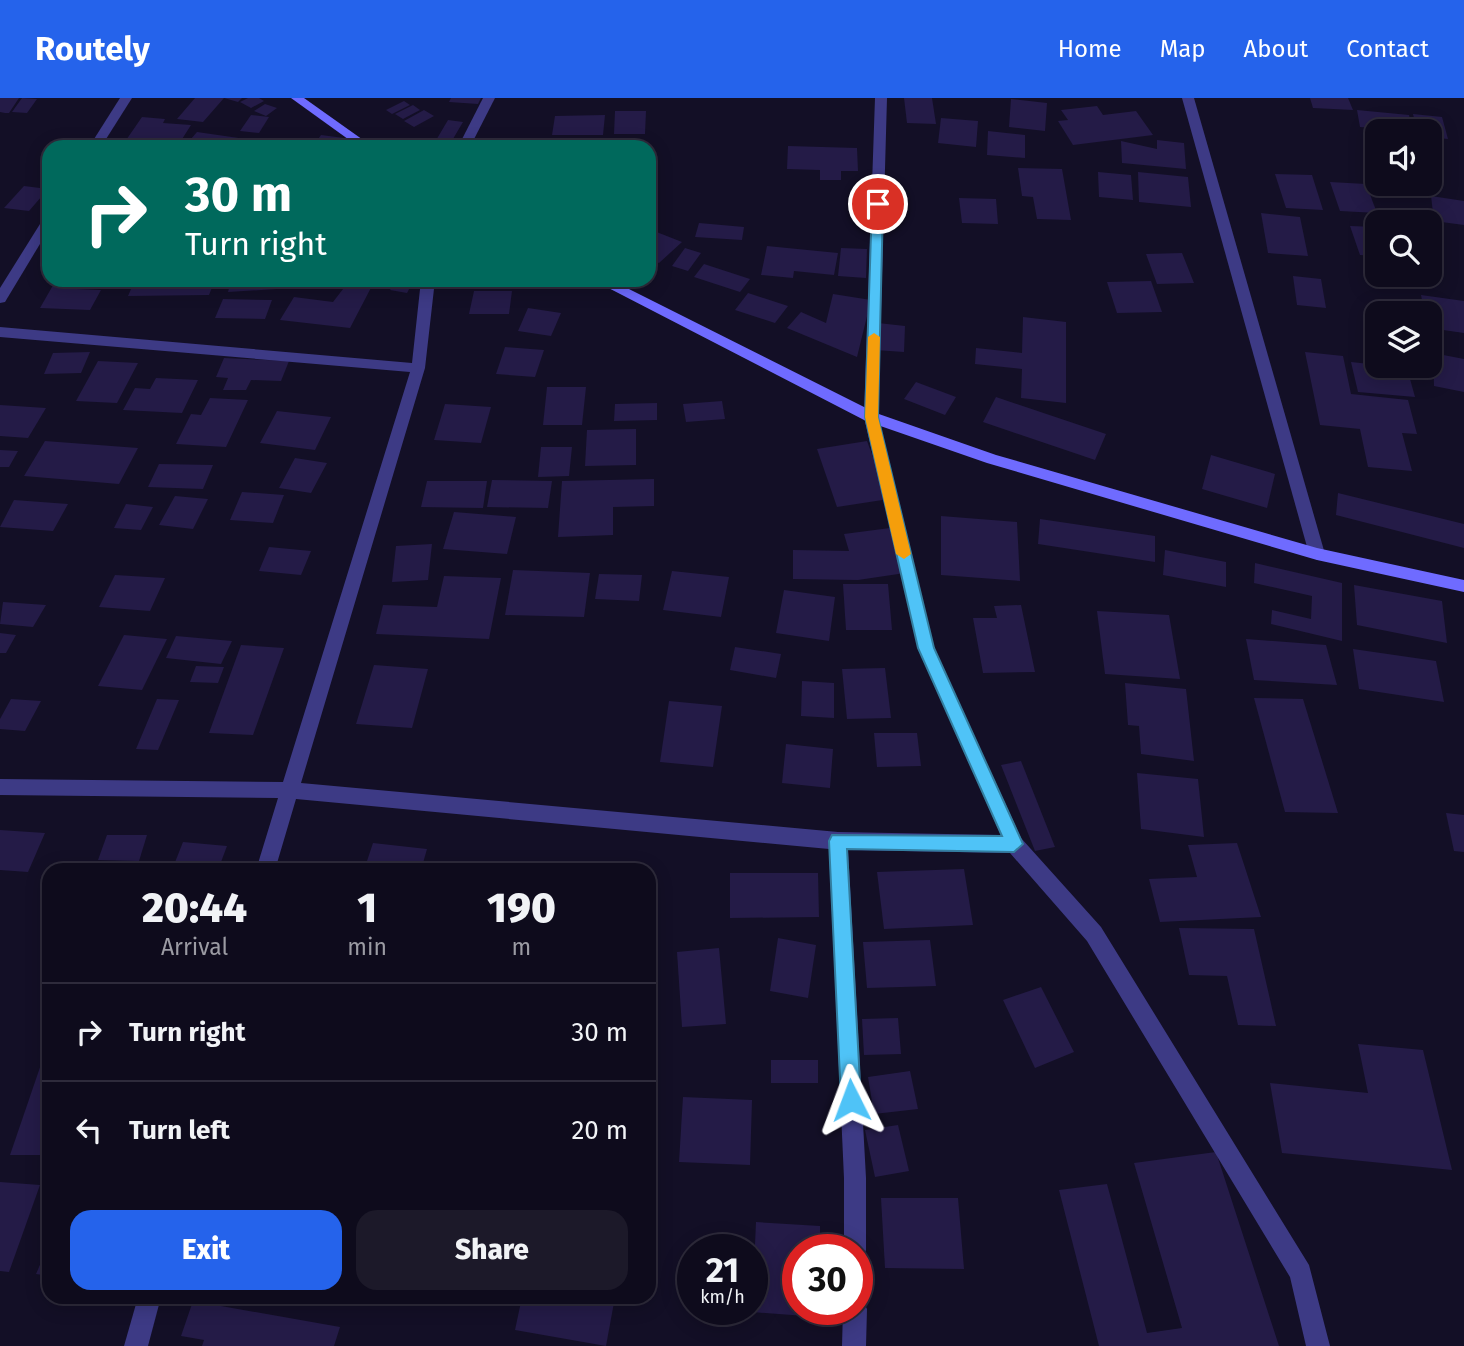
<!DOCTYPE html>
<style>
:root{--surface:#0e0b1c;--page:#1c1929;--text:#f1f3f6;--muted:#9b9ba3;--line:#2e2b3b;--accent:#2563eb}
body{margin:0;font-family:"Fira Sans",sans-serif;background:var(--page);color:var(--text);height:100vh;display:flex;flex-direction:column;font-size:26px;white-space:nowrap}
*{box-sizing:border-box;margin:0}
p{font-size:23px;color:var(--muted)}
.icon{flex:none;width:38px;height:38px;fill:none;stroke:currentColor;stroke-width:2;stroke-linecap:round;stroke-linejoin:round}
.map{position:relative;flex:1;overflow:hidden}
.panel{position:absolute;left:42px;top:765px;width:614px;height:441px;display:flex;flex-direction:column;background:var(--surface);border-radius:21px;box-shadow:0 4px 18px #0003,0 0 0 2px var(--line)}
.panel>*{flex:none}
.hud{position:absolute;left:42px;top:42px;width:614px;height:147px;border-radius:21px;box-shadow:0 4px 18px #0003,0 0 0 2px var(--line);background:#00695c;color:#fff;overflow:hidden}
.tools{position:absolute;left:1365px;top:21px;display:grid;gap:14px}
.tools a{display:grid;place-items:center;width:77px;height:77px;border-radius:14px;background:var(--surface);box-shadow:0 4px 18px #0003,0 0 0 2px var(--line);font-size:35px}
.speed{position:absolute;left:677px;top:1136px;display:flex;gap:14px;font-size:35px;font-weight:700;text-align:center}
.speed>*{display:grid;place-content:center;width:91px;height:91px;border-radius:50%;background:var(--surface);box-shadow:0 4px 18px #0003,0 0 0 2px var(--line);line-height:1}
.speed small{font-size:18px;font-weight:400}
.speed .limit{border:10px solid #d22;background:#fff;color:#111}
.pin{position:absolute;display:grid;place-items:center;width:60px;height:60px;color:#fff;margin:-30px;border:4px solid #fff;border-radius:50%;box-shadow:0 2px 7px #0007}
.me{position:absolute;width:77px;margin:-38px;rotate:357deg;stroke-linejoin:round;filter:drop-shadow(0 0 5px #0008)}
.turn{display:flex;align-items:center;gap:24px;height:147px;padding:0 28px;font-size:32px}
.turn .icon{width:91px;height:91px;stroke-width:2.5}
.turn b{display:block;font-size:49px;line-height:60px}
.eta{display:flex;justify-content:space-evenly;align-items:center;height:119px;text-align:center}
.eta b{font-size:42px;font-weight:800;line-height:49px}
.action{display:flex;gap:14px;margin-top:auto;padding:14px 28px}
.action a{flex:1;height:80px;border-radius:21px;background:var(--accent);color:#fff;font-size:28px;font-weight:800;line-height:80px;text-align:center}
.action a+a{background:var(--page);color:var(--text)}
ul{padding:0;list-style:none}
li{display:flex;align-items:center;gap:21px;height:98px;padding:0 28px;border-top:2px solid var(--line)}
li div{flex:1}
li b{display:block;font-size:26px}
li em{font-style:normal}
header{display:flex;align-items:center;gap:42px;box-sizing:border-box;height:98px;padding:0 35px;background:var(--accent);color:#fff}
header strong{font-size:33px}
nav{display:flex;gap:38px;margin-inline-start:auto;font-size:24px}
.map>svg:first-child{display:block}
</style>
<header>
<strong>Routely</strong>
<nav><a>Home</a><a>Map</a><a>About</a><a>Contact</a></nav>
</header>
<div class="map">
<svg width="1464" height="1248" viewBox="0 0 1464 1248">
<rect width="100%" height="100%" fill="#130f26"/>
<!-- building -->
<g fill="#241b47">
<polygon points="0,0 19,0 9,15 5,15 0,14"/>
<polygon points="22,0 37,1 27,15 12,14"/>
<polygon points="195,0 242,0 238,4 224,0 203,24 177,21"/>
<polygon points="248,0 259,0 264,3 251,10 240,4"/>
<polygon points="451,0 481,0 478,6 449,4"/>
<polygon points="904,0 932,0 936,26 907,25"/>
<polygon points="1310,0 1348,0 1353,12 1313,10"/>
<polygon points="1011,1 1047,5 1045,33 1009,29"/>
<polygon points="404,3 410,7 392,16 386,12"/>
<polygon points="265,6 277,10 266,18 254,13"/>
<polygon points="413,7 420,12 403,21 395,16"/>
<polygon points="1097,8 1103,17 1136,13 1153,37 1073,47 1058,23 1068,22 1061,12"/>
<polygon points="424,12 434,18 414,29 404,23"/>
<polygon points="1357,12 1409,17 1413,33 1372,34 1372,30 1360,29"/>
<polygon points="615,13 646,13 645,36 614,36"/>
<polygon points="1413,16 1442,19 1448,41 1430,39 1430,33 1417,33"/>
<polygon points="251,17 269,19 259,35 240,33"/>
<polygon points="605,17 603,37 552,37 555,18"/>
<polygon points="142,19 165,21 163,25 191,27 177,49 122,48"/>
<polygon points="941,20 978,23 976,49 938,45"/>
<polygon points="448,22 463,24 450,46 435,44"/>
<polygon points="988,33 1025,37 1025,60 987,57"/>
<polygon points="197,34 259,43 254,49 184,49"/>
<polygon points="321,37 344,40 338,49 314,47"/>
<polygon points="271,42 290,44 287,49 267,49"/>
<polygon points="1157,42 1184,45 1186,71 1122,65 1121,43 1157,51"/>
<polygon points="788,48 857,50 858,73 841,73 841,82 820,82 820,72 787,71"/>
<polygon points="1018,70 1062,71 1071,122 1037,121 1033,99 1022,98"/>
<polygon points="1098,74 1131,77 1133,102 1099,99"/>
<polygon points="1138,74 1188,79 1191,109 1139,104"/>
<polygon points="1275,76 1312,77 1323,112 1286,110"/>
<polygon points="1330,84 1366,86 1377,115 1340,113"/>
<polygon points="24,88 48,91 29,113 4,110"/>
<polygon points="1431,98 1464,103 1464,127 1434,123"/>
<polygon points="959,100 996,101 998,126 962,125"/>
<polygon points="1261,115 1300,119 1308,158 1268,155"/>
<polygon points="699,125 744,129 742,142 695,139"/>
<polygon points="1350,128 1377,129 1377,158 1360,157"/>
<polygon points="649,131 682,144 659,165 649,161"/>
<polygon points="767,148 838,155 834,177 794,173 793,180 761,177"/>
<polygon points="685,150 701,155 688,173 672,168"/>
<polygon points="841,150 867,151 866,180 838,178"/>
<polygon points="1182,155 1194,185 1157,186 1146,156"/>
<polygon points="704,166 750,181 740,194 694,179"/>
<polygon points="1293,178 1321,181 1326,210 1297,207"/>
<polygon points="56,182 82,182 77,191 101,192 90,212 40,210"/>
<polygon points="135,182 215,182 209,197 128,198"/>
<polygon points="231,182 279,182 277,191 228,194"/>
<polygon points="350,182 375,182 350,230 280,222 294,199 333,204"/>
<polygon points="396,182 414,182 407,195 390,192"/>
<polygon points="1151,183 1162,214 1117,215 1107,184"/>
<polygon points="474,193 512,193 509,216 469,216"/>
<polygon points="748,195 788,208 775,225 735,212"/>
<polygon points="833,196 871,202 857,259 787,230 801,214 826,225"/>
<polygon points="1421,197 1464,203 1464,235 1436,231 1432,209 1423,207"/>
<polygon points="223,201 272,202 265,221 215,220"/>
<polygon points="528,210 561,215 551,238 518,233"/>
<polygon points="1023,219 1066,224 1066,305 1021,300 1022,271 975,266 976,250 1022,255"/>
<polygon points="878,225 905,228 904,254 875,252"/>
<polygon points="505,249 544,252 535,279 496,276"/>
<polygon points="90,254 81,275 44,276 53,255"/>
<polygon points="1305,254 1343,258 1351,296 1408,302 1417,336 1402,335 1412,373 1368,369 1360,331 1320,327"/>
<polygon points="1433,255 1464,261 1464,294 1434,288"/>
<polygon points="224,260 289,263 281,283 251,282 246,292 223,292 228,280 216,279"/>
<polygon points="98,263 138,265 117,305 76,303"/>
<polygon points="1351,264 1407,270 1415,299 1358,294"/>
<polygon points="156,280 198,282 182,315 123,312 135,290 150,291"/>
<polygon points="916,284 956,299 945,317 904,301"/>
<polygon points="547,289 586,289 582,327 543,327"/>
<polygon points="996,299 1106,336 1095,362 983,324"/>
<polygon points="210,300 248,302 226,349 176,346 191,316 201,317"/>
<polygon points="722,303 725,321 686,324 683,306"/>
<polygon points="657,305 657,322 614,323 615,306"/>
<polygon points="445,306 491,309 481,345 434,342"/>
<polygon points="0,307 46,310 28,340 0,338"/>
<polygon points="277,313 331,319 315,352 260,345"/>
<polygon points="636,331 636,367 585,368 587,332"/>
<polygon points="45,343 138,350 119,386 24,378"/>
<polygon points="867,343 889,401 837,409 817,351"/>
<polygon points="541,349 572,349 569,378 538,379"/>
<polygon points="0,352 18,353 9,369 0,369"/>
<polygon points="1211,357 1275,376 1267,410 1202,391"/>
<polygon points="295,360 327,365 311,395 279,390"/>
<polygon points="159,366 213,367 203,391 148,389"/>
<polygon points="654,381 654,408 613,409 613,437 558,439 562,383"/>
<polygon points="492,382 552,383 548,410 487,409"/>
<polygon points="427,383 487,383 483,410 421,409"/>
<polygon points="242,394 284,397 273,425 230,422"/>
<polygon points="1338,395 1464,426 1464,450 1336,417"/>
<polygon points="175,398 208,401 193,431 159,427"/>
<polygon points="14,402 68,406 53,433 0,429"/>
<polygon points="126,406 153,409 141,432 114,430"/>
<polygon points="454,414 516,419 507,456 443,451"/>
<polygon points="941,418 1017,424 1020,483 941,477"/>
<polygon points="1040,421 1155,438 1155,464 1038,446"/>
<polygon points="890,430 905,475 858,482 793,481 793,452 849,453 844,436"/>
<polygon points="432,446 428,482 392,484 396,448"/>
<polygon points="269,449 311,453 301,477 259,473"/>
<polygon points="1165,452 1226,464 1226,489 1163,477"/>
<polygon points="1255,465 1342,485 1342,543 1271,526 1272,512 1311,521 1312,498 1254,485"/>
<polygon points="513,472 590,475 584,519 505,517"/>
<polygon points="672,473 729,479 721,519 663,512"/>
<polygon points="599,476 642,477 639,503 595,501"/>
<polygon points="115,477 165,480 150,513 99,509"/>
<polygon points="444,478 501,480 489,541 376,536 383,507 437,509"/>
<polygon points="843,486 888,486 892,532 846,532"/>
<polygon points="1354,487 1442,503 1447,545 1357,527"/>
<polygon points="784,492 835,499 829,543 776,535"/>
<polygon points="3,504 46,507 33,529 0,526"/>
<polygon points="1021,507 1035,574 983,575 973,520 997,520 994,508"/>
<polygon points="1097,513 1169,517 1180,581 1105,576"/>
<polygon points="0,535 16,537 6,555 0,555"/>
<polygon points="124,537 167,541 142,592 98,588"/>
<polygon points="176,538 232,543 221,566 166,560"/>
<polygon points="1246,541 1326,547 1337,587 1254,582"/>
<polygon points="241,547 284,550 253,637 209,635"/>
<polygon points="735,549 781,556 776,580 730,572"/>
<polygon points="1353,551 1436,563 1444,604 1359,591"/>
<polygon points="374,567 428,571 412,630 356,626"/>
<polygon points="196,568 224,569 218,585 190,584"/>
<polygon points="885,570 891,620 847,621 842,571"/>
<polygon points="802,583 834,585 834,620 801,618"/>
<polygon points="1125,585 1186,591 1194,663 1141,656 1139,628 1128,627"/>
<polygon points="1254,600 1303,601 1338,715 1285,714"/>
<polygon points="11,601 41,603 25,633 0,631 0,621"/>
<polygon points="157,601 179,602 158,652 136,651"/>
<polygon points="669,603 722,608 713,669 660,664"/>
<polygon points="874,635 917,635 921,668 877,669"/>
<polygon points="786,646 833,651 830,690 782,685"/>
<polygon points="1021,663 1055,749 1035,753 1001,667"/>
<polygon points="1137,675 1198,681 1204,739 1141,731"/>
<polygon points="1446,715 1464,717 1464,754 1454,753"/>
<polygon points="0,732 45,735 28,774 0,772"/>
<polygon points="107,737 147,737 139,763 98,762"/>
<polygon points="183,744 227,748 218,772 172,772"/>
<polygon points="373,745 427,751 421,772 364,772"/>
<polygon points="1237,745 1261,819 1160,824 1149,781 1197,779 1188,747"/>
<polygon points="964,771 973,827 884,831 877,774"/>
<polygon points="730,775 818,775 819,819 730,820"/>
<polygon points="1179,830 1254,831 1276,928 1238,927 1227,878 1189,877"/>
<polygon points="778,840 816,847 808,900 770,893"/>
<polygon points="930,842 936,888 867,890 863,844"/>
<polygon points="719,850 726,926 682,929 677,854"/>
<polygon points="1041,889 1074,954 1035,970 1003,902"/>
<polygon points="898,920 901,956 864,957 862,921"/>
<polygon points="49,944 49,1057 10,1057 49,943"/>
<polygon points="1358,946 1423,952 1452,1072 1282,1055 1270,985 1368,995"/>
<rect x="771" y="962" width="47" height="23"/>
<polygon points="910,973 918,1011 874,1016 868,979"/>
<polygon points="683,999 752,1002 750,1067 679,1064"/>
<polygon points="898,1027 909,1073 875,1079 865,1032"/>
<polygon points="1216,1054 1279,1248 1099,1248 1059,1092 1107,1086 1147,1235 1182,1230 1134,1065"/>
<polygon points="0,1084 40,1087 9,1174 0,1173"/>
<polygon points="881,1100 958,1100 964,1171 885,1170"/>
<polygon points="756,1124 820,1128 820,1152 798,1152 798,1211 819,1211 819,1219 752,1214"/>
<polygon points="49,1146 49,1178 36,1176"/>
<polygon points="522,1199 615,1199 606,1248 515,1232"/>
<polygon points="193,1203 340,1229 334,1248 202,1248 204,1242 181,1238"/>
</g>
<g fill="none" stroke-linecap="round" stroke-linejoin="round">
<!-- street -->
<g fill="#3d3a85" fill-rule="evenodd">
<polygon points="120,0 132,0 101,49 89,49"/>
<polygon points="483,0 495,0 470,49 458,49"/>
<polygon points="875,0 887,0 878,319 934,550 1021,740 1101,829 1309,1167 1330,1248 1306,1248 1290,1179 1087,843 1010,755 848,752 866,1080 866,1152 863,1160 858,1162 858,1152 844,1152 844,1080 829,751 296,701 275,772 256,772 278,700 0,697 0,681 283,684 410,274 0,239 0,229 412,265 421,182 435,182 425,270 301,685 838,734 1001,737 918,550 864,319"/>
<polygon points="1182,0 1194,0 1325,456 1317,462 1309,456"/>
<polygon points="49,117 49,131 5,204 0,205 0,190 45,118"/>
<polygon points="138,1199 161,1199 148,1248 124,1248"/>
<polygon points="858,1200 863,1203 867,1211 866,1248 842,1248 843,1211 858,1211"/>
</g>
<!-- secondary -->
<g fill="#6f6bff" fill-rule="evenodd">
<polygon points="291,0 304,0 373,49 359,49"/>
<polygon points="593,182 611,182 876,315 996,357 1317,450 1464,482 1464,494 1317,462 987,365 866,323"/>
</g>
</g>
<!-- route -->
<polygon fill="#4fc3f7" stroke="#337fa1" stroke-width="2" points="878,103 883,106 878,319 934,550 1023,746 1014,754 847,751 861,1002 858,1009 851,1012 844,1009 841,1002 829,743 832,737 1002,738 918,550 865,319 872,106"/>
<!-- slow -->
<polygon fill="#f59e0b" points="874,235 880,239 878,319 911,456 904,461 896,456 865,319 868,239"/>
</svg>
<div class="tools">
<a><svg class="icon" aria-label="sound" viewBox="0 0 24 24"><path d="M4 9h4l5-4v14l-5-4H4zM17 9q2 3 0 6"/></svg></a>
<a><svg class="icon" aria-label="search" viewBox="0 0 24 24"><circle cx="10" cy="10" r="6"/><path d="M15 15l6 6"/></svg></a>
<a><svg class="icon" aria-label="layers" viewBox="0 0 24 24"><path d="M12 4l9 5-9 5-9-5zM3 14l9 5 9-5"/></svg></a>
</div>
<div class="speed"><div>21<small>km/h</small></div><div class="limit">30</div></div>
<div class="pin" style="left:878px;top:106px;background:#d93025"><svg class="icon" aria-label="arrive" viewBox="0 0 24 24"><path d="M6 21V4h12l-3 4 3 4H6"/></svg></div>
<svg class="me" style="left:851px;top:1002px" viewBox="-20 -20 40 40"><path d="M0-17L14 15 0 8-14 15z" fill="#4fc3f7" stroke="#fff" stroke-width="4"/></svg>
<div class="hud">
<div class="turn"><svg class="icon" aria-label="right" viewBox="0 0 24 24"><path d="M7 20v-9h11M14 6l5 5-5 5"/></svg><div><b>30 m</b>Turn right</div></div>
</div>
<section class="panel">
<div class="eta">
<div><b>20:44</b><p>Arrival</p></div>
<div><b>1</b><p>min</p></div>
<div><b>190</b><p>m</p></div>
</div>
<ul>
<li><svg class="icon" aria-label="right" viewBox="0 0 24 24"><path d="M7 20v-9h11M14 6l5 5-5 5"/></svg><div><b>Turn right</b></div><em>30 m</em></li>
<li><svg class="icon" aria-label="left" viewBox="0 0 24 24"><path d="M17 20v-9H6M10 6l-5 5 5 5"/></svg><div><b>Turn left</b></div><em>20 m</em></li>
</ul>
<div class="action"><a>Exit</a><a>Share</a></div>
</section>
</div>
